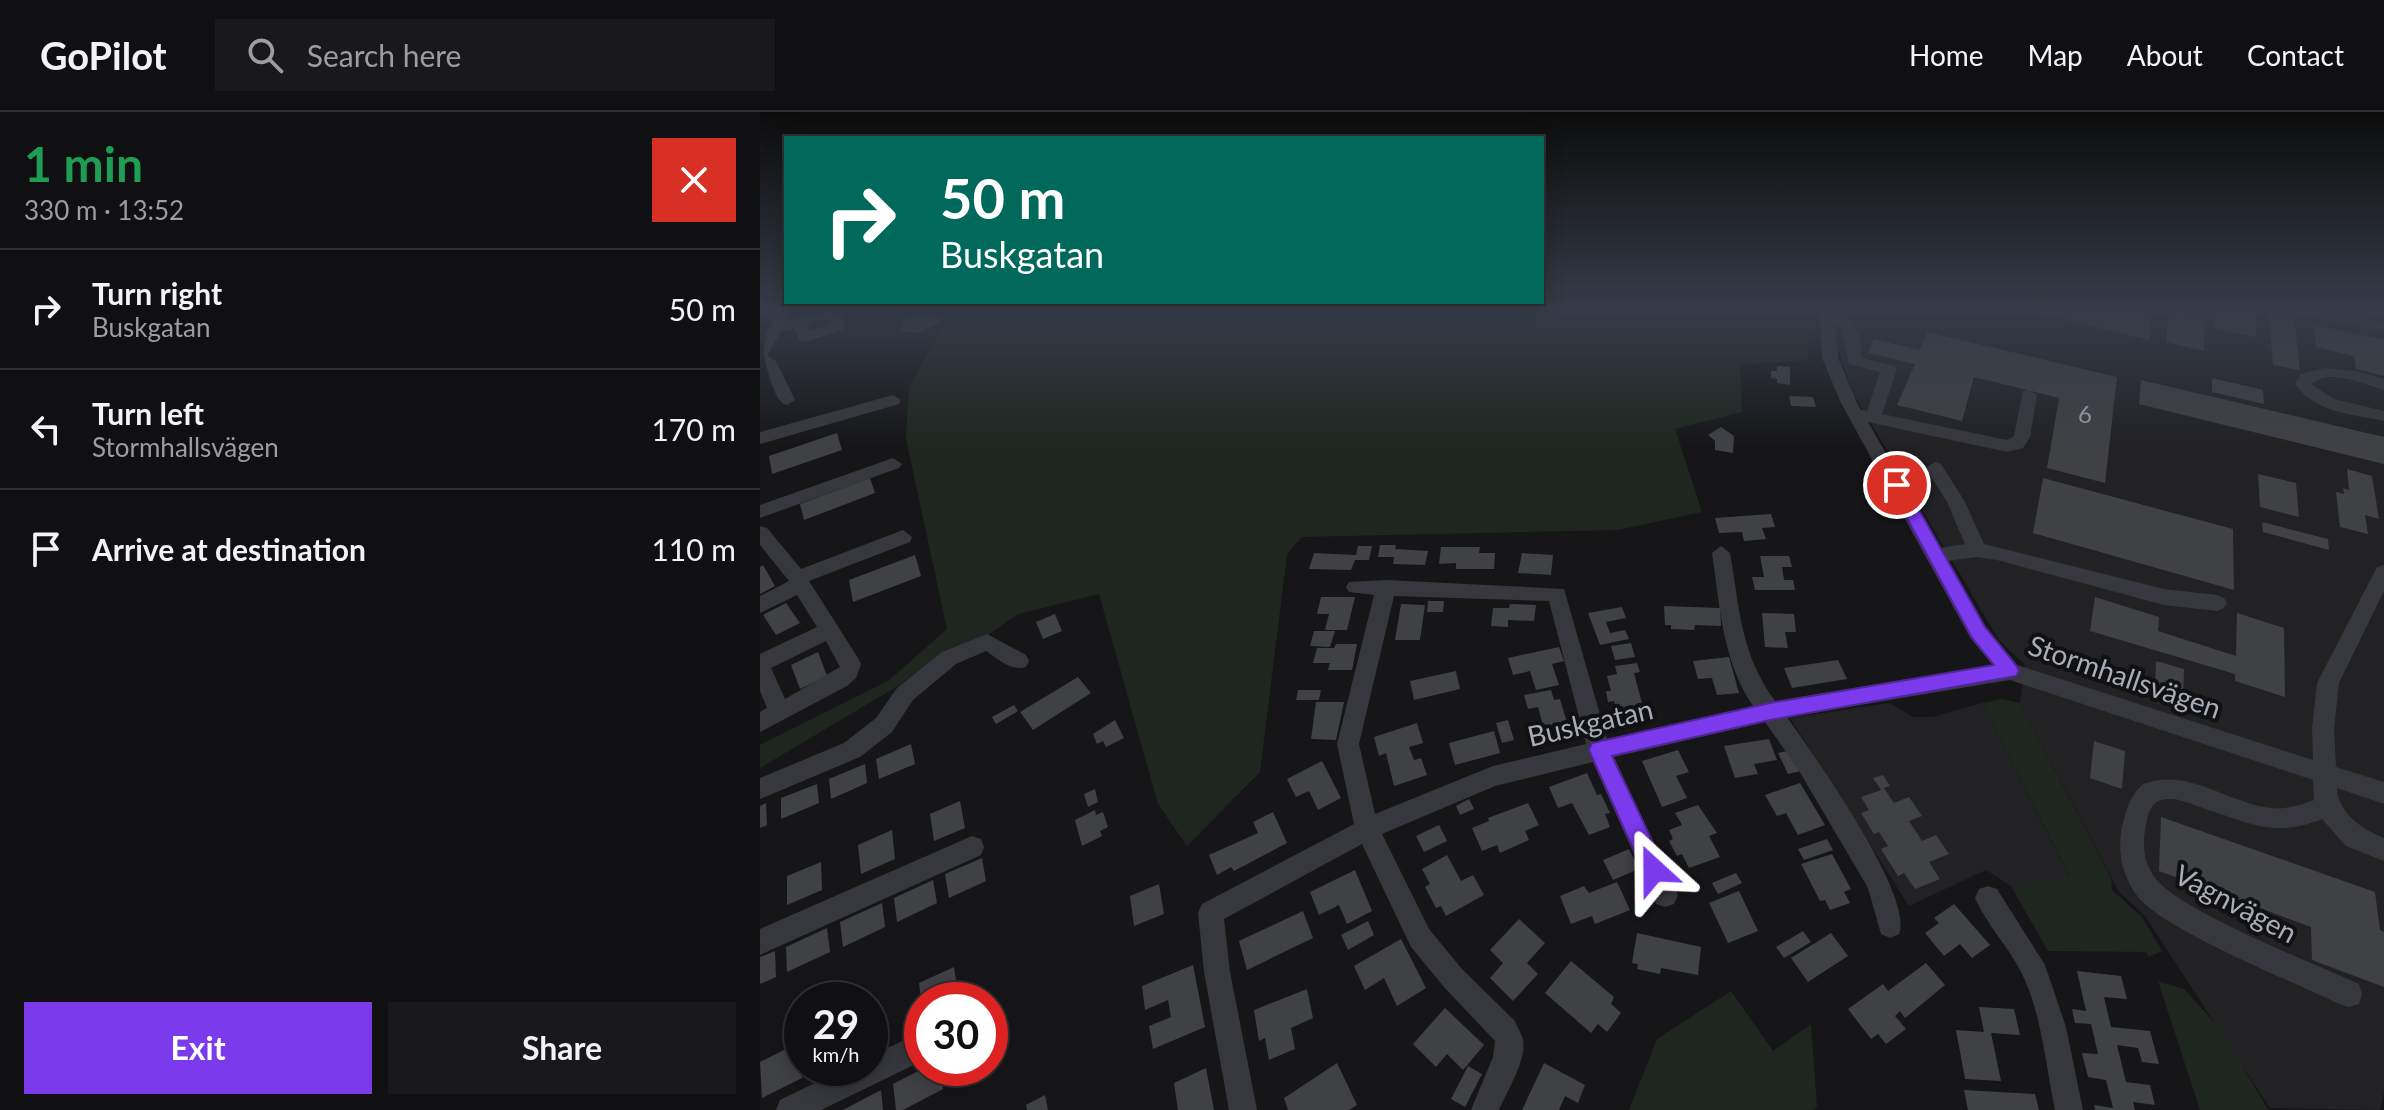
<!DOCTYPE html>
<meta charset="utf-8">
<style>
:root{--surface:#101012;--page:#19191b;--text:#f1f3f6;--muted:#9c9d9f;--line:#303032;--accent:#7c3aed}
body{margin:0;font-family:Lato,sans-serif;background:var(--page);color:var(--text);height:100vh;display:flex;flex-direction:column;font-size:30px;white-space:nowrap}
*{box-sizing:border-box;margin:0}
p{font-size:26px;color:var(--muted)}
.icon{flex:none;width:44px;height:44px;fill:none;stroke:currentColor;stroke-width:2;stroke-linecap:round;stroke-linejoin:round}
.map{position:relative;flex:1;overflow:hidden}
.panel{display:flex;flex-direction:column;background:var(--surface);width:760px}
.panel>*{flex:none}
.guide{position:absolute;left:24px;top:24px;width:760px;height:168px;border-radius:0px;box-shadow:0 4px 20px #0003,0 0 0 2px var(--line);background:#00695c;color:#fff;overflow:hidden}
.speed{position:absolute;left:24px;top:870px;display:flex;gap:16px;font-size:40px;font-weight:700;text-align:center}
.speed>*{display:grid;place-content:center;width:104px;height:104px;border-radius:50%;background:var(--surface);box-shadow:0 4px 20px #0003,0 0 0 2px var(--line);line-height:1}
.speed small{font-size:20px;font-weight:400}
.speed .limit{border:12px solid #d22;background:#fff;color:#111}
.pin{position:absolute;display:grid;place-items:center;width:68px;height:68px;color:#fff;margin:-34px;border:4px solid #fff;border-radius:50%;box-shadow:0 2px 8px #0007}
.me{position:absolute;width:88px;margin:-44px;rotate:336deg;stroke-linejoin:round;filter:drop-shadow(0 0 6px #0008)}
.turn{display:flex;align-items:center;gap:28px;height:168px;padding:0 24px;font-size:36px}
.turn .icon{width:104px;height:104px;stroke-width:2.5}
.turn b{display:block;font-size:56px;line-height:68px}
.round{display:grid;place-items:center;flex:none;width:84px;height:84px;border-radius:0px;background:var(--page)}
.summary{display:flex;align-items:center;justify-content:space-between;height:136px;padding:0 24px}
h1{font-size:48px;font-weight:700;line-height:60px;color:#1e9e55}
.action{display:flex;gap:16px;margin-top:auto;padding:16px 24px}
.action a{flex:1;height:92px;border-radius:0px;background:var(--accent);color:#fff;font-size:32px;font-weight:700;line-height:92px;text-align:center}
.action a+a{background:var(--page);color:var(--text)}
ul{padding:0;list-style:none}
li{display:flex;align-items:center;gap:24px;height:120px;padding:0 24px;border-top:2px solid var(--line)}
li div{flex:1}
li b{display:block;font-size:30px}
li em{font-style:normal}
header{display:flex;align-items:center;gap:48px;box-sizing:border-box;height:112px;padding:0 40px;background:var(--surface);border-bottom:2px solid var(--line)}
header strong{font-size:38px}
nav{display:flex;gap:44px;margin-inline-start:auto;font-size:28px}
.search{width:560px;height:72px;background:var(--page);display:flex;align-items:center;gap:20px;box-sizing:border-box;padding:0 28px;border-radius:0px;color:var(--muted);font-size:30px}
main{display:flex;flex:1;min-height:0}
.map>svg:first-child{display:block}
</style>
<header>
<strong>GoPilot</strong>
<div class="search"><svg class="icon" aria-label="search" viewBox="0 0 24 24"><circle cx="10" cy="10" r="6"/><path d="M15 15l6 6"/></svg>Search here</div>
<nav><a>Home</a><a>Map</a><a>About</a><a>Contact</a></nav>
</header>
<main>
<section class="panel">
<div class="summary"><div><h1>1 min</h1><p>330 m · 13:52</p></div><a class="round" style="background:#d93025;color:#fff"><svg class="icon" aria-label="close" viewBox="0 0 24 24"><path d="M6 6l12 12M18 6L6 18"/></svg></a></div>
<ul>
<li><svg class="icon" aria-label="right" viewBox="0 0 24 24"><path d="M7 20v-9h11M14 6l5 5-5 5"/></svg><div><b>Turn right</b><p>Buskgatan</p></div><em>50 m</em></li>
<li><svg class="icon" aria-label="left" viewBox="0 0 24 24"><path d="M17 20v-9H6M10 6l-5 5 5 5"/></svg><div><b>Turn left</b><p>Stormhallsvägen</p></div><em>170 m</em></li>
<li><svg class="icon" aria-label="arrive" viewBox="0 0 24 24"><path d="M6 21V4h12l-3 4 3 4H6"/></svg><div><b>Arrive at destination</b></div><em>110 m</em></li>
</ul>
<div class="action"><a>Exit</a><a>Share</a></div>
</section>
<div class="map">
<svg width="1624" height="998" viewBox="0 0 1624 998">
<rect width="100%" height="100%" fill="#161618"/>
<!-- built -->
<g fill="#222225">
<polygon points="1075,196 1624,196 1624,980 1620,998 1510,996 1385,804 1359,780 1260,591 1265,553 1239,528 1093,281 1075,229"/>
<polygon points="1130,591 1153,605 1173,605 1222,591 1310,766 1251,774 1226,758 1149,794 1030,606"/>
</g>
<!-- green -->
<g fill="#1e261f">
<polygon points="185,196 1050,196 1048,248 980,253 982,300 915,317 942,400 858,418 542,425 527,442 500,660 427,734 398,692 339,482 258,502 211,535 189,537 138,574 0,656 0,633 128,569 187,517 146,327 149,274 193,198"/>
<polygon points="1242,587 1260,591 1351,766 1352,778 1382,805 1402,839 1389,845 1386,840 1288,839 1251,774 1310,765 1222,591"/>
<polygon points="1398,869 1424,877 1463,920 1508,998 1440,998"/>
<polygon points="971,879 1013,939 1051,912 1057,995 1052,998 869,998 897,927"/>
</g>
<!-- building -->
<g fill="#404145">
<polygon points="1256,196 1372,198 1372,196 1392,196 1390,228"/>
<polygon points="1409,196 1426,196 1426,200 1445,204 1444,239 1406,230"/>
<polygon points="1455,196 1496,199 1496,225 1454,216"/>
<polygon points="1587,196 1624,196 1624,205 1587,197"/>
<polygon points="1509,202 1534,207 1540,258 1513,253"/>
<polygon points="1554,213 1624,228 1624,264 1596,257 1594,244 1556,235"/>
<polygon points="1167,220 1357,265 1345,371 1287,356 1299,286 1214,265 1202,309 1137,293 1155,252 1108,241 1114,227 1160,238"/>
<polygon points="1017,254 1030,255 1030,273 1017,271 1017,267 1011,266 1011,259 1017,259"/>
<polygon points="1452,266 1503,278 1504,292 1452,280"/>
<polygon points="1381,268 1624,325 1624,352 1379,292"/>
<polygon points="1029,284 1053,285 1056,295 1031,294"/>
<polygon points="961,315 974,324 973,341 955,338 955,329 948,323"/>
<polygon points="77,321 82,338 12,362 9,344"/>
<polygon points="1587,357 1612,364 1619,407 1605,403 1608,422 1580,415 1576,380 1584,382 1583,376 1589,378"/>
<polygon points="1498,362 1536,371 1539,405 1500,395"/>
<polygon points="110,366 115,381 44,408 40,392"/>
<polygon points="1283,366 1473,417 1474,478 1273,421"/>
<polygon points="1011,402 1015,415 1002,416 1006,427 984,429 982,420 959,421 955,406"/>
<polygon points="1502,410 1568,427 1569,438 1503,420"/>
<polygon points="620,433 636,433 635,437 668,439 665,453 633,452 634,445 618,445"/>
<polygon points="598,434 612,434 609,448 595,448 591,458 549,457 554,441 596,443"/>
<polygon points="681,435 720,435 719,441 735,441 734,457 696,457 696,451 679,452"/>
<polygon points="762,441 793,443 791,463 758,461"/>
<polygon points="155,443 161,464 93,490 89,468"/>
<polygon points="1000,444 1029,444 1032,455 1022,455 1024,468 1033,468 1035,478 995,478 992,465 1004,465"/>
<polygon points="3,453 15,474 0,482 0,455"/>
<polygon points="561,485 595,485 587,518 565,518 569,502 557,502"/>
<polygon points="1335,485 1399,505 1398,519 1476,544 1477,501 1524,516 1525,585 1475,569 1475,562 1330,519"/>
<polygon points="668,489 684,489 683,500 667,500"/>
<polygon points="26,491 40,511 16,523 3,503"/>
<polygon points="641,492 665,493 660,528 635,528"/>
<polygon points="750,492 776,493 774,509 748,508 748,515 731,514 733,496 749,496"/>
<polygon points="904,494 960,496 961,514 935,513 934,518 911,517 911,513 905,513"/>
<polygon points="862,495 866,506 846,510 850,521 865,518 869,527 840,533 828,501"/>
<polygon points="1002,501 1034,502 1036,520 1025,520 1028,536 1005,535"/>
<polygon points="295,502 302,519 283,527 276,510"/>
<polygon points="554,519 575,519 570,535 550,534"/>
<polygon points="871,531 875,545 855,548 851,534"/>
<polygon points="576,532 597,532 592,558 568,558 570,551 553,551 557,536 574,536"/>
<polygon points="799,535 804,549 792,552 799,573 776,578 770,559 753,563 748,546"/>
<polygon points="58,540 67,564 40,577 31,553"/>
<polygon points="969,545 979,581 957,583 952,566 938,567 933,549"/>
<polygon points="1078,548 1087,567 1032,576 1024,556"/>
<polygon points="1396,549 1424,557 1423,588 1395,579"/>
<polygon points="877,551 880,560 874,561 882,591 877,591 879,600 865,602 863,594 856,595 854,589 848,590 846,579 851,579 847,564 857,562 855,554"/>
<polygon points="696,559 700,577 654,588 650,569"/>
<polygon points="318,565 331,581 273,618 260,600"/>
<polygon points="538,578 561,578 559,588 536,588"/>
<polygon points="791,578 794,588 800,587 811,624 787,629 778,595 768,597 764,583"/>
<polygon points="556,590 584,590 576,628 551,627"/>
<polygon points="254,593 258,599 236,612 232,605"/>
<polygon points="355,608 364,626 346,635 343,629 337,632 333,622"/>
<polygon points="748,608 754,628 742,631 736,611"/>
<polygon points="657,611 663,631 649,635 654,648 661,646 667,663 634,674 626,641 619,644 614,625"/>
<polygon points="734,619 740,641 695,653 689,631"/>
<polygon points="1009,627 1017,648 994,652 998,662 975,666 964,634"/>
<polygon points="1334,629 1365,639 1362,677 1330,666"/>
<polygon points="151,632 155,652 119,667 116,647"/>
<polygon points="918,638 929,660 916,664 927,686 902,695 882,649"/>
<polygon points="1031,638 1041,659 1028,662 1018,641"/>
<polygon points="562,649 581,686 558,698 549,679 536,685 527,667"/>
<polygon points="105,652 107,671 71,687 69,667"/>
<polygon points="827,661 837,683 841,682 850,701 845,702 850,715 829,723 812,691 798,696 789,675"/>
<polygon points="1123,663 1130,674 1124,676 1134,691 1149,685 1162,704 1149,709 1162,729 1176,723 1189,742 1169,750 1180,767 1155,777 1144,761 1138,764 1121,737 1128,734 1119,720 1114,722 1101,701 1109,698 1101,685 1121,678 1113,666"/>
<polygon points="1040,671 1065,713 1038,723 1026,701 1017,704 1005,683"/>
<polygon points="57,672 59,691 21,707 21,686"/>
<polygon points="335,677 338,690 328,695 324,682"/>
<polygon points="709,687 714,697 700,703 696,694"/>
<polygon points="200,689 205,716 174,729 170,702"/>
<polygon points="6,691 7,713 0,716 0,694"/>
<polygon points="768,691 779,713 765,719 769,728 740,741 737,733 722,739 712,716 729,709 728,706"/>
<polygon points="938,693 957,721 949,724 960,745 929,756 922,742 917,744 909,729 913,727 909,718 922,713 915,701"/>
<polygon points="335,698 336,703 343,700 348,715 340,719 342,724 322,734 315,708"/>
<polygon points="513,700 527,731 474,759 471,755 457,763 449,743 498,721 493,710"/>
<polygon points="1401,705 1615,780 1620,818 1624,820 1624,875 1552,848 1551,815 1399,759"/>
<polygon points="679,713 687,729 664,740 656,724"/>
<polygon points="132,718 135,747 101,762 98,733"/>
<polygon points="1067,727 1073,738 1044,748 1038,737"/>
<polygon points="869,737 879,757 853,768 843,748"/>
<polygon points="1072,742 1091,777 1084,780 1090,791 1070,798 1065,788 1060,789 1041,752"/>
<polygon points="687,743 701,769 713,763 724,783 686,804 681,794 676,796 665,775 670,772 662,757"/>
<polygon points="222,746 226,769 189,786 185,762"/>
<polygon points="61,750 62,778 27,793 27,764"/>
<polygon points="595,758 612,799 587,812 579,793 559,803 550,780"/>
<polygon points="976,761 982,771 958,782 952,771"/>
<polygon points="173,768 177,791 137,810 134,786"/>
<polygon points="857,770 870,798 835,812 832,804 811,812 800,784 824,774 829,781"/>
<polygon points="399,772 404,802 374,814 370,784"/>
<polygon points="979,779 998,819 968,831 949,791"/>
<polygon points="122,791 125,815 83,835 80,810"/>
<polygon points="1194,792 1230,833 1212,846 1200,832 1184,844 1165,821 1179,811 1174,806"/>
<polygon points="543,799 553,826 487,858 479,829"/>
<polygon points="759,807 785,831 767,851 778,862 753,889 730,866 743,851 730,838"/>
<polygon points="608,809 614,823 588,838 581,823"/>
<polygon points="67,816 70,840 27,860 26,835"/>
<polygon points="1043,819 1051,830 1024,846 1016,835"/>
<polygon points="877,821 941,835 938,863 901,856 900,862 877,857 878,852 872,851"/>
<polygon points="1071,821 1088,844 1048,870 1031,846"/>
<polygon points="641,827 666,876 637,894 624,866 605,878 594,854"/>
<polygon points="15,839 16,865 0,872 0,845"/>
<polygon points="811,849 854,885 851,892 861,901 847,920 838,912 831,921 785,881"/>
<polygon points="1166,851 1185,873 1145,906 1140,899 1135,904 1146,917 1126,932 1118,922 1111,927 1088,897 1123,872 1128,879"/>
<polygon points="433,853 445,915 393,937 389,914 411,905 408,888 385,898 382,874"/>
<polygon points="194,855 199,888 161,888 159,871"/>
<polygon points="1317,859 1361,864 1367,887 1344,885 1351,915 1390,919 1399,952 1382,950 1378,936 1357,933 1366,970 1390,973 1395,993 1373,990 1375,998 1335,998 1334,993 1353,996 1346,968 1328,965 1322,941 1338,942 1331,912 1315,911 1312,897 1326,899"/>
<polygon points="547,877 553,906 531,916 535,937 509,948 505,926 499,929 494,898"/>
<polygon points="118,890 122,926 110,932 110,894"/>
<polygon points="1219,895 1254,897 1260,923 1231,921 1241,969 1205,967 1196,918 1224,920"/>
<polygon points="685,896 724,933 703,958 687,942 676,955 653,932"/>
<polygon points="40,930 42,966 2,986 0,950"/>
<polygon points="577,951 597,993 589,998 528,998 524,986"/>
<polygon points="784,951 825,973 818,991 805,984 799,998 762,998"/>
<polygon points="708,954 722,962 705,995 691,987"/>
<polygon points="164,956 180,956 183,977 143,998 136,998 133,972"/>
<polygon points="446,956 454,998 418,998 414,971"/>
<polygon points="121,978 123,998 83,998"/>
<polygon points="1204,978 1275,982 1279,998 1208,998"/>
<polygon points="285,983 288,998 267,998 266,993"/>
</g>
<g fill="none" stroke-linecap="round" stroke-linejoin="round">
<!-- minor -->
<g fill="#37383d" fill-rule="evenodd">
<path d="M20,196H34L27,208L70,196H94L82,202L85,215L83,218L44,230L39,228L34,216L21,219L7,244L16,249L35,288L27,293C18,290 16,282 12,273C0,234 0,233 20,196ZM68,206L70,213L50,219L48,212Z"/>
<path d="M1059,196H1073L1074,203L1092,208L1100,222L1102,246L1135,254L1137,257L1122,302L1247,328L1254,324L1263,279L1269,278L1277,283L1270,325L1263,336L1247,340L1108,310L1180,436L1205,432L1187,390L1166,356L1175,350L1181,352L1205,390L1224,432L1404,477L1457,483L1464,486L1467,491L1464,496L1457,499L1404,493L1237,448L1217,445L1187,449L1225,515L1257,553L1553,648L1552,617L1557,571L1617,455L1624,453V479L1579,571L1574,617L1576,655L1624,670V692L1577,676C1578,701 1602,717 1624,726V749L1586,734L1562,707C1513,727 1487,710 1440,695C1431,692 1420,687 1411,687C1395,687 1390,694 1387,708C1382,729 1382,748 1395,766C1420,799 1555,852 1599,872L1602,882L1599,892L1589,895L1579,892C1534,870 1406,819 1378,785C1362,764 1357,740 1362,715C1366,697 1370,684 1383,672C1428,655 1467,691 1511,696C1525,698 1541,693 1554,688L1553,668L1250,568L1027,605C1052,641 1155,784 1139,822L1130,826L1121,822L1108,776L1038,657L1005,610L854,645L918,783L914,792L905,795L896,792L833,650L735,674L622,722L669,817L702,857L755,909C757,915 762,922 763,928C767,948 747,979 739,998H711L733,945L735,929L684,875L651,835L602,732L464,807L470,860L497,998H469L444,860L438,801L442,792L594,712L577,632L614,483L589,480L586,475L589,470L626,468L804,477L847,627L993,594C962,548 960,494 952,441L961,434L970,441C980,497 980,541 1015,589L1233,553L1211,527L1081,291L1062,246L1060,208L1057,205ZM1075,212L1081,214L1089,252L1120,260L1107,299L1101,298L1097,291L1078,246ZM634,484L789,489L826,632L733,654L615,702L599,632Z"/>
<polygon points="1519,196 1547,196 1624,211 1624,219 1526,200"/>
<polygon points="166,200 179,205 179,211 158,221 142,219 142,208"/>
<path d="M1565,256L1596,259L1624,267V278C1604,272 1569,256 1551,272L1574,287L1624,299V309C1592,302 1555,301 1535,272L1541,262Z"/>
<polygon points="133,283 141,288 139,292 0,332 0,320"/>
<polygon points="133,346 142,352 139,356 0,406 0,393"/>
<path d="M0,414L7,416L41,457L143,418L152,425L150,430L49,469L98,546L101,552L96,566L87,574L0,620V600L7,596L0,579V542L57,515L37,483L0,501V484L29,469L0,433ZM66,529L80,555L25,587L11,556Z"/>
<path d="M227,522L266,543L269,549L266,555C252,560 238,547 226,539L196,552L153,588L132,620L100,645L0,687V666L84,631L116,606L137,576L182,540Z"/>
<polygon points="212,724 221,727 224,735 221,743 0,843 0,817"/>
<path d="M1228,774L1237,777L1285,853L1306,915L1323,998H1295C1286,955 1281,898 1261,860C1248,834 1227,813 1215,786L1219,777Z"/>
<polygon points="162,920 162,949 61,998 16,998 20,988 86,956 110,956 110,944"/>
</g>
</g>
<!-- sky -->
<linearGradient id="sky" x2="0" y2="1"><stop stop-color="#0c0c0d"/><stop offset="0.59" stop-color="#363c48"/><stop offset="1" stop-color="#363c48" stop-opacity="0"/></linearGradient>
<rect width="1624" height="335" fill="url(#sky)"/>
<!-- route -->
<polygon fill="#7c3aed" stroke="#51269a" stroke-width="2" points="1137,367 1145,373 1225,515 1256,553 1259,559 1256,564 1010,608 852,644 906,758 902,766 894,769 886,766 829,638 832,631 1010,591 1234,553 1212,526 1129,373"/>
<g text-anchor="middle" dominant-baseline="central" stroke-width="8" stroke-linejoin="round" paint-order="stroke">
<!-- number labels -->
<g font-size="24" fill="#8e929b">
<text x="1325" y="301">6</text>
</g>
<!-- street labels -->
<g font-size="28" fill="#a8adb8" stroke="#111113">
<text transform="translate(1365 564) rotate(19)">Stormhallsvägen</text>
<text transform="translate(830 610) rotate(-13)">Buskgatan</text>
<text transform="translate(1476 791) rotate(28)">Vagnvägen</text>
</g>
</g>
</svg>
<div class="speed"><div>29<small>km/h</small></div><div class="limit">30</div></div>
<div class="pin" style="left:1137px;top:373px;background:#d93025"><svg class="icon" aria-label="arrive" viewBox="0 0 24 24"><path d="M6 21V4h12l-3 4 3 4H6"/></svg></div>
<svg class="me" style="left:894px;top:758px" viewBox="-20 -20 40 40"><path d="M0-17L14 15 0 8-14 15z" fill="#7c3aed" stroke="#fff" stroke-width="4"/></svg>
<div class="guide">
<div class="turn"><svg class="icon" aria-label="right" viewBox="0 0 24 24"><path d="M7 20v-9h11M14 6l5 5-5 5"/></svg><div><b>50 m</b>Buskgatan</div></div>
</div>
</div>
</main>
